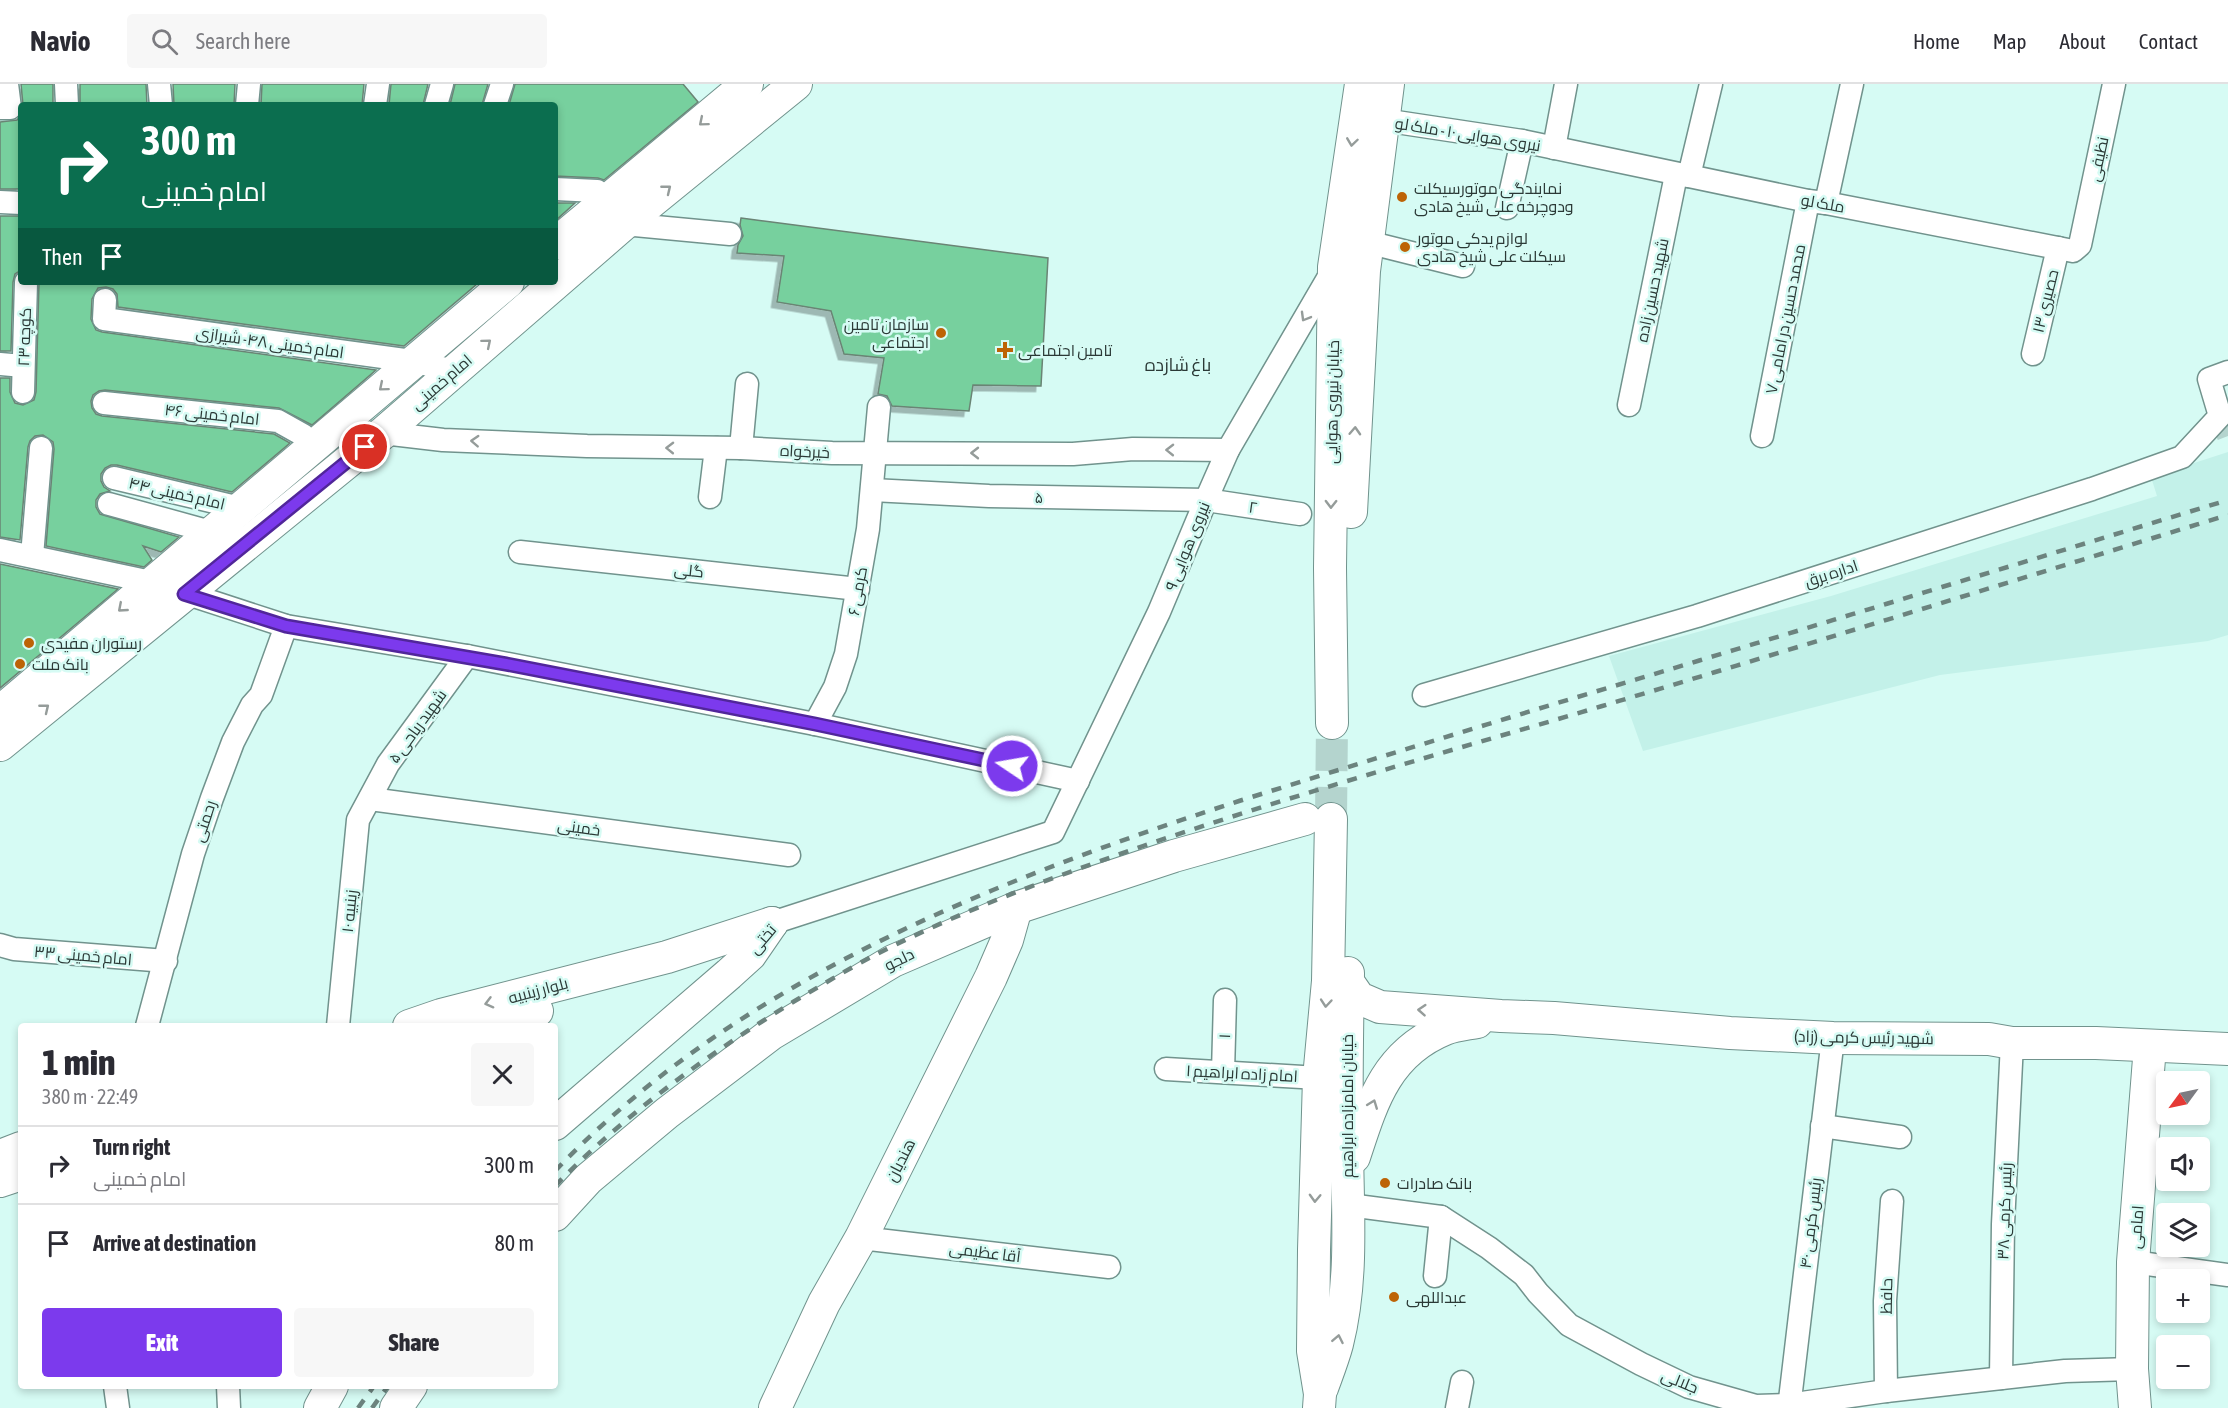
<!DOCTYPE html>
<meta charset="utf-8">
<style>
:root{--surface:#fff;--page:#f7f7f7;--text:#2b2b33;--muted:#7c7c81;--line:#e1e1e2;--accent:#7c3aed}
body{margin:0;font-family:"Asap Condensed",Cairo,sans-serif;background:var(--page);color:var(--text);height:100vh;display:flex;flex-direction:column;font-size:22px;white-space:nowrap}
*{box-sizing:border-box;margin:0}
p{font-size:20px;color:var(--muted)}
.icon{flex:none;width:33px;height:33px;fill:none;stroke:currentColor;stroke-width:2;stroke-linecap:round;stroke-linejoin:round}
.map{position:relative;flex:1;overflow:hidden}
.panel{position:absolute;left:18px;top:939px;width:540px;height:366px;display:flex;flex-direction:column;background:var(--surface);border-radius:6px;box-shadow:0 3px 9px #0003}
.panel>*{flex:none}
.banner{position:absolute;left:18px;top:18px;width:540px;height:183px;border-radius:6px;box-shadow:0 3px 9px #0003;background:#0b6e4f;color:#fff;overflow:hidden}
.needle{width:39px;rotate:237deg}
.controls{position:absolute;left:2156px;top:987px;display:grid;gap:12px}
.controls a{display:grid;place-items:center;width:54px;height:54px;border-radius:6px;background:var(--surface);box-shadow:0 3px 9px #0003;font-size:30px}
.pin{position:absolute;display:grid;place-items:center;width:51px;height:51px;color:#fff;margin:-26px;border:3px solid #fff;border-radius:50%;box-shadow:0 2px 6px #0007}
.me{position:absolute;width:66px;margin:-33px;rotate:282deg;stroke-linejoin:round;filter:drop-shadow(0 0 4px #0008)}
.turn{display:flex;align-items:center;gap:21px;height:126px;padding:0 24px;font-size:27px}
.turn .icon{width:78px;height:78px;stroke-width:2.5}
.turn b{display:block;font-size:42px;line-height:51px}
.then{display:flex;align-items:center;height:57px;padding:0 24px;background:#0003;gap:12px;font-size:22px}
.round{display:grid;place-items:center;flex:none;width:63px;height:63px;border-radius:6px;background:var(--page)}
.summary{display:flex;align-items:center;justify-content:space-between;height:102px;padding:0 24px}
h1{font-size:36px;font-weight:800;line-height:45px}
.cta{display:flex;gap:12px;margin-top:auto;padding:12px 24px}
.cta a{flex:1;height:69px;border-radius:6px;background:var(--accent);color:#fff;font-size:24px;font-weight:800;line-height:69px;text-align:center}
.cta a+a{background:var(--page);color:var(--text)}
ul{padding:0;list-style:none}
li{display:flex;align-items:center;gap:18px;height:78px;padding:0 24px;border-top:2px solid var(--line)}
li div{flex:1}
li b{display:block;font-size:22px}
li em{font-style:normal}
header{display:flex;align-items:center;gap:36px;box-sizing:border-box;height:84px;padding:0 30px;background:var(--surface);border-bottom:2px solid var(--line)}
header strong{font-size:28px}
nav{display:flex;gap:33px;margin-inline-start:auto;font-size:21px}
.search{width:420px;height:54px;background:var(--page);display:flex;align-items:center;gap:15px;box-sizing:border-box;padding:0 21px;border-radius:6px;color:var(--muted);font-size:22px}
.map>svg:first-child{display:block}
</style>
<header>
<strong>Navio</strong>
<div class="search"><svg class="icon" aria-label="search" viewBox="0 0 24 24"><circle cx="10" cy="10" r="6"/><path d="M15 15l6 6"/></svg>Search here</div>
<nav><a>Home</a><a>Map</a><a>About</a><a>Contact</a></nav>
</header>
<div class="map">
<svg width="2228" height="1324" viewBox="0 0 2228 1324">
<defs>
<filter id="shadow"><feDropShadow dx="-5.5" dy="5.5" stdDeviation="0" flood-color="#0004"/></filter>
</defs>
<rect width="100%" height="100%" fill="#d6fbf4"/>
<!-- built -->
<polygon fill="#c3f1e9" points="2228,368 2228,551 2208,557 1940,591 1643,667 1609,572 1831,512 2157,412 2151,393"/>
<!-- building -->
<g fill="#77d09e" stroke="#6a8474" stroke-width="1.5" filter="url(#shadow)">
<polygon points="21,0 53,0 53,21 23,21"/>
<polygon points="80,0 146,0 147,21 80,21"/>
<polygon points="173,0 235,0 234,21 174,21"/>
<polygon points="262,0 364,0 362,21 261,21"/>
<polygon points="391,0 428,0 423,21 389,21"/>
<polygon points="455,0 488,0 482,21 450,21"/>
<polygon points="515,0 683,0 698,18 604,96 598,94 555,92 555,21 509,21"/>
<polygon points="21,31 21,105 0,105 0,38 17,36"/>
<polygon points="555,119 575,119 555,137"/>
<polygon points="0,132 21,132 21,186 15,190 13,198 11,267 0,267"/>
<polygon points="741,134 1048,174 1041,302 973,301 969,327 892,322 887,312 878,310 884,274 844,270 831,227 777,218 784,172 737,169 738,161 743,152 740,141"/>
<polygon points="39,198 475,198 477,200 404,262 118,223 117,210 113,205 106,203 98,204 92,215 91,235 96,246 102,248 376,286 312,341 279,324 105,306 99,307 93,311 91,317 92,324 96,330 102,332 274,350 290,359 232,408 117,381 111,381 105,384 101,390 101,397 104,403 110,407 100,410 96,416 96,423 100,430 179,453 161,468 143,462 152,476 144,483 46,462 54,365 53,358 43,351 35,352 30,357 28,363 20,456 0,453 0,294 10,294 10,308 15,319 23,321 34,316 36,308"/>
<polygon points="0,480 118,505 0,604"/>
</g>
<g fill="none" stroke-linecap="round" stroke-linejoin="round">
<!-- street-tunnel -->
<polyline stroke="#b4d4ce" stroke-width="22" stroke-dasharray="22 11" stroke-linecap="butt" points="2220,332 2228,352"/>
<!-- secondary-tunnel -->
<polyline stroke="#b4d4ce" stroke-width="32" stroke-dasharray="32 16" stroke-linecap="butt" points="1331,735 1332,639"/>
<!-- street casing -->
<g stroke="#71938d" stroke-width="25">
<g id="street">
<polyline points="66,0 67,21"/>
<polyline points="159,0 161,21"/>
<polyline points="247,21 249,0"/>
<polyline points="375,21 378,0"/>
<polyline points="436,21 442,0"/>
<polyline points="495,21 502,0"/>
<polyline points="0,24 10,24 7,0"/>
<polyline points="1383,36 1522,57 1808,117 1826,119 2073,167 2080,161 2114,0"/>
<polyline points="1554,64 1566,0"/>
<polyline points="1689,92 1711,0"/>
<polyline points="555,105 597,107 624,140 730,150"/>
<polyline points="0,118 21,119"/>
<polyline points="1826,119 1852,0"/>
<polyline points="1507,124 1522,57"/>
<polyline points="1367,158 1463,182"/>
<polyline points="105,216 104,235 412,277 454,287"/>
<polyline points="2033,270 2058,164"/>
<polyline points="0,280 23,282"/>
<polyline points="23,308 26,198"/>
<polyline points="104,319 278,337 303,351 313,361"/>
<polyline points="1629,321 1676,91"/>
<polyline points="383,349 443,356 587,362 741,364 832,369 1073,370 1133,365 1228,366"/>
<polyline points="1762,352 1808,117"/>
<polyline points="741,364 747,300"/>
<polyline points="114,394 240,424"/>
<polyline points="872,406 989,412 1206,416 1300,430"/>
<polyline points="710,413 716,364"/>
<polyline points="109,420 211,448"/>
<polyline points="0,466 151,498 286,542 467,572 815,640 1078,697"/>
<polyline points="520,468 858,505"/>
<polyline points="32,472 41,364"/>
<polyline points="1424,611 1697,532 2092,405 2182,373 2220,332 2209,295 2228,288"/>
<polyline points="815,640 835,603 846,570 868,445 879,323"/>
<polyline points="370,715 789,771"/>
<polyline points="772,839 1053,748 1159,528 1206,416 1228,366 1334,184"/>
<polyline points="0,861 14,865 166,877"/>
<polyline points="147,942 193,770 212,714 233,658 252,621 261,611 286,542"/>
<polyline points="338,942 358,736 388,680 467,572"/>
<polyline points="1166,985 1319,994"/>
<polyline points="1223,988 1225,916"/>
<polyline points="1822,1042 1900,1053"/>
<polyline points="1349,1121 1441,1133 1489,1164 1524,1191 1538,1209 1569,1241 1641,1280 1689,1303 1756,1322 1788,1321 1886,1307 2065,1287 2132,1285"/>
<polyline points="861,1154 1109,1183"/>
<polyline points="2133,1178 2228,1191"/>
<polyline points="1435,1192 1441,1133"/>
<polyline points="2001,1294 2003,1140 2012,959"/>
<polyline points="115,1302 118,1324"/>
<polyline points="228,1302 229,1324"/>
<polyline points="1886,1307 1885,1217 1892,1117"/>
<polyline points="1457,1324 1462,1298"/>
<polyline points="1789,1324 1833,954"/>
</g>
</g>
<!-- secondary casing -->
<g stroke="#71938d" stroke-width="34">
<g id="secondary">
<polyline points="555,160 747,0"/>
<polyline points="1351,428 1364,187 1388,0"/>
<polyline points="0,628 508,198"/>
<polyline points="1332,639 1330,484 1334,183 1361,0"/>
<polyline points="0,661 383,349 624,140 796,0"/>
<polyline points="1348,898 1359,914 1380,923 1501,932 1554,934 1730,949 1833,954 1989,955 2012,959 2096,959 2228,965"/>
<polyline points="409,942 441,931 667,873 772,839"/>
<polyline points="489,942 537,927"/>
<polyline points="555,1040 729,890 750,871 772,839"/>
<polyline points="0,1072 21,1064"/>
<path d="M1354,1073C1372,1018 1386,969 1445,945C1455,941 1467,940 1477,938"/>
<polyline points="0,1097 21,1090"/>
<polyline points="555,1131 588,1095 667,1029 771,950 893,877 1016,824 1174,772 1305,735"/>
<path d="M1322,1304C1327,1290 1333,1275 1337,1260C1354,1193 1347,1123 1347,1055C1346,999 1347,944 1348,889"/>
<polyline points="320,1324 332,1302"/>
<polyline points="396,1324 411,1302"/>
<polyline points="775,1324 824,1219 861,1154 991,893 1007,856 1016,824"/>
<polyline points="1319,1324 1320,1310 1313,1267 1314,1166 1319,994 1328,897 1331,735"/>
<polyline points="2135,1324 2132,1285 2133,1178 2150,962"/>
</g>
</g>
<!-- street -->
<use href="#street" stroke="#fff" stroke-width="22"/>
<!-- secondary -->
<use href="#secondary" stroke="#fff" stroke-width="32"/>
<!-- rail -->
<g stroke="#6c837e" stroke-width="4.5" stroke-dasharray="10 10" stroke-linecap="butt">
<path d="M555,1087C738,896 993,797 1239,717C1344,684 1449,652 1554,620C1779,553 2004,484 2228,416"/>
<path d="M555,1102C625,1030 707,971 793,918C827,898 861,877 897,860C976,821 1060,791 1143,762C1284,714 1428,673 1572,631C1791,566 2009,498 2228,431"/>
<polyline points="358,1324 374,1302"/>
<polyline points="372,1324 388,1302"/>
</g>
</g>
<!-- one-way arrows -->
<defs><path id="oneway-chevron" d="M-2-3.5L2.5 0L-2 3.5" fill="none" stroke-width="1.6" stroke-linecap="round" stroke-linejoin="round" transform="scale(1.5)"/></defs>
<g stroke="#959c9a">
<use href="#oneway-chevron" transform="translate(703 38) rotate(140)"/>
<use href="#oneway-chevron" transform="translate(1352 58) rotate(98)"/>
<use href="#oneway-chevron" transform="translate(667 105) rotate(-39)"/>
<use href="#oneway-chevron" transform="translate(1305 233) rotate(120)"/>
<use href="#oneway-chevron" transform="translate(487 259) rotate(-40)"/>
<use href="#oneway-chevron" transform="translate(383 303) rotate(140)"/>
<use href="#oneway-chevron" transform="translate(1355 347) rotate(-87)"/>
<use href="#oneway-chevron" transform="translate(475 357) rotate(-177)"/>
<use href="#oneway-chevron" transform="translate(670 364) rotate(-179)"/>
<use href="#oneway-chevron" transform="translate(1170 366) rotate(-179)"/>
<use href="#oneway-chevron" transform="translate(975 369) rotate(-180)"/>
<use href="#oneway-chevron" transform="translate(1331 420) rotate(91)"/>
<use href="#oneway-chevron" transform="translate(122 524) rotate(139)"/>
<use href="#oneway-chevron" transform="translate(45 624) rotate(-39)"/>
<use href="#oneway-chevron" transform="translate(489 919) rotate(165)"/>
<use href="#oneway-chevron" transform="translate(1326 919) rotate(95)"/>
<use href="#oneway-chevron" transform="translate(1422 926) rotate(-176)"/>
<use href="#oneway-chevron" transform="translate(1373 1020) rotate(-69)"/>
<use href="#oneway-chevron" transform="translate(1315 1114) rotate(92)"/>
<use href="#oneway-chevron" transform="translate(1338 1255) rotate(-79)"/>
</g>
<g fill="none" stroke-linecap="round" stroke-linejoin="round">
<!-- route casing -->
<g stroke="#51269a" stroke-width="15">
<polyline id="route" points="365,363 184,510 286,542 506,580 815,640 1012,682"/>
</g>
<!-- route -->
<use href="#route" stroke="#7c3aed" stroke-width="10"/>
</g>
<!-- markers -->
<g fill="#bd6306" stroke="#d6fbf4" stroke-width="2">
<circle cx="1402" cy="113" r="6"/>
<circle cx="1405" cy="163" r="6"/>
<circle cx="941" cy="249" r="6"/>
<path d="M1002 257h6v6h6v6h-6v6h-6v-6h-6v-6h6z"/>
<circle cx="29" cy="559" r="6"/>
<circle cx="20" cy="580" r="6"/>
<circle cx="1385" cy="1099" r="6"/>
<circle cx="1394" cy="1213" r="6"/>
</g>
<g text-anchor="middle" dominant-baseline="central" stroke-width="5" stroke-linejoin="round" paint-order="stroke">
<!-- street labels -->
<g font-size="16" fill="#2b3936" stroke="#d6fbf4">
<text transform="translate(1468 50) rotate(9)">نیروی هوایی ۱۰ - ملک لو</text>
<text transform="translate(2098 75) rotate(-78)">نظیفی</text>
<text transform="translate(1823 119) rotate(10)">ملک لو</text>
<text transform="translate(1652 206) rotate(-78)">شهید حسین زاده</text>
<text transform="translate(2045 217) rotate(-76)">۱۳ حصیری</text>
<text transform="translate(1785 235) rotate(-79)">۷ محمد حسین در امامی</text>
<text transform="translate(24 253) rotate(-88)">کوچه ۲۳</text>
<text transform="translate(270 258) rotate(8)">امام خمینی ۴۸- شیرازی</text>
<text transform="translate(441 298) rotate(-41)">امام خمینی</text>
<text transform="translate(1332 318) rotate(-89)">خیابان نیروی هوایی</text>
<text transform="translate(212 330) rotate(6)">امام خمینی ۴۶</text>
<text transform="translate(805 367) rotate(3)">خیرخواه</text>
<text transform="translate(177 409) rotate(13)">امام خمینی ۴۴</text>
<text transform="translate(1039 413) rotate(1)">۵</text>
<text transform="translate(1253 423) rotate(8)">۲</text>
<text transform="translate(1187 462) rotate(-68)">نیروی هوایی ۹</text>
<text transform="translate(689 486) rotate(6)">گلی</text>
<text transform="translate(1831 489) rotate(-18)">اداره برق</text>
<text transform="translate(857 507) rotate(-80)">کرمی ۶</text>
<text transform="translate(417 642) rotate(-54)">۵ شهید ریاحی</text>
<text transform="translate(204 737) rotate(-72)">رحمتی</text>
<text transform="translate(579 743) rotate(8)">خمینی</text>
<text transform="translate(349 827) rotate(-84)">زینبیه ۱۰</text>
<text transform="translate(762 855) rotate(-50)">تختی</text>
<text transform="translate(83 871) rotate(5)">امام خمینی ۳۳</text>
<text transform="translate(899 875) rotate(-26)">دلجو</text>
<text transform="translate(538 906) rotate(-15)">بلوار زینبیه</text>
<text transform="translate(1224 952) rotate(-88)">۱</text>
<text transform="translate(1864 953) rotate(1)">شهید رئیس کرمی (زاد)</text>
<text transform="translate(1242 989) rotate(3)">امام زاده ابراهیم ۱</text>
<text transform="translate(1347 1022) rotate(-90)">خیابان امامزاده ابراهیم</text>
<text transform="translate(900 1076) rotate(-63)">هندیان</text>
<text transform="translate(2004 1127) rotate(-88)">رئیس کرمی ۳۸</text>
<text transform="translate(1810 1139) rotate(-83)">رئیس کرمی ۴۰</text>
<text transform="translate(2136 1143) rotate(-86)">امامی</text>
<text transform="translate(985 1168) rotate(7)">آقا عظیمی</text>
<text transform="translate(1886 1212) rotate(-89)">حافظ</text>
<text transform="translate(1680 1297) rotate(22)">جلالی</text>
</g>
<!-- poi labels -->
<g font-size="16" fill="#2b3936" stroke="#d6fbf4" text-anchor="start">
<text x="1414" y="104">نمایندگی موتورسیکلت<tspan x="1414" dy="18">ودوچرخه علی شیخ هادی</tspan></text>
<text x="1417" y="154">لوازم یدکی موتور<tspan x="1417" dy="18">سیکلت علی شیخ هادی</tspan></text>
<text x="929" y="240" text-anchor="end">سازمان تامین<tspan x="929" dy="18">اجتماعی</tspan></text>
<text x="1018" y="266">تامین اجتماعی</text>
<text x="41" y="559">رستوران مفیدی</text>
<text x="32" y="580">بانک ملت</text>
<text x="1397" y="1099">بانک صادرات</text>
<text x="1406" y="1213">عبداللهی</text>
</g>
<!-- neighbourhood labels -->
<g font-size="18" fill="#2b3936" stroke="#d6fbf4">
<text x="1178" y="280">باغ شازده</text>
</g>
</g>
</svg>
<div class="controls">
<a><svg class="needle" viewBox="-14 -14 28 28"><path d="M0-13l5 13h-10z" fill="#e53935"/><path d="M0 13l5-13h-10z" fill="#7c7c81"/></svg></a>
<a><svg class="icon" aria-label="sound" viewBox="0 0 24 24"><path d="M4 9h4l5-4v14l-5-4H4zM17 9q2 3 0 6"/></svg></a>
<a><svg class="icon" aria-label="layers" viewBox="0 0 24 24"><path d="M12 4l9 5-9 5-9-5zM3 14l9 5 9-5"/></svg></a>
<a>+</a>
<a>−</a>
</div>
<div class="pin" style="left:365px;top:363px;background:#d93025"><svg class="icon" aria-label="arrive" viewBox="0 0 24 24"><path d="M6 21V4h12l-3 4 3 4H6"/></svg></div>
<svg class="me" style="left:1012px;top:682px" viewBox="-20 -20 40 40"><circle r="17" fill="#7c3aed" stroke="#fff" stroke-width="3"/><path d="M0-11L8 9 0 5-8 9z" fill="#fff"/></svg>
<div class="banner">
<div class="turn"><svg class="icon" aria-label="right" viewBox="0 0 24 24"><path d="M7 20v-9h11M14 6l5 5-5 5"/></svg><div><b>300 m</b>امام خمینی</div></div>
<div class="then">Then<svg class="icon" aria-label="arrive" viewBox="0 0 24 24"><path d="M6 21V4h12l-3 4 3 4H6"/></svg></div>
</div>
<section class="panel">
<div class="summary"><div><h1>1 min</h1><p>380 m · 22:49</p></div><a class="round"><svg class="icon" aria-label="close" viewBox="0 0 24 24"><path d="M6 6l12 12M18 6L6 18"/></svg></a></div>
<ul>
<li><svg class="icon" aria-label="right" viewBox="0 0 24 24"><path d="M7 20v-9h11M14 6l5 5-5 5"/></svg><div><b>Turn right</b><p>امام خمینی</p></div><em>300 m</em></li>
<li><svg class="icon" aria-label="arrive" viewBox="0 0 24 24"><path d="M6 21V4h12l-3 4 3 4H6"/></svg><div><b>Arrive at destination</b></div><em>80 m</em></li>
</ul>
<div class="cta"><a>Exit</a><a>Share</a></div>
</section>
</div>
